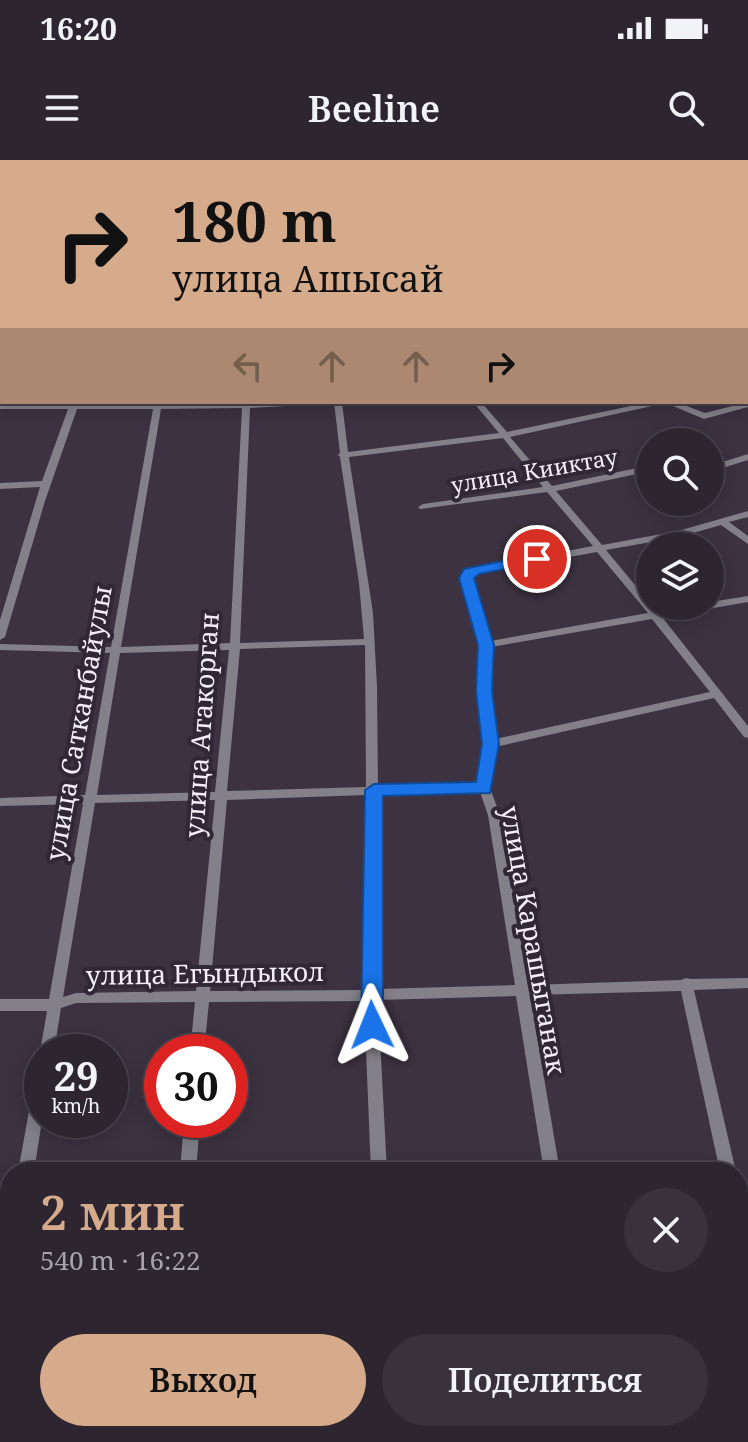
<!DOCTYPE html>
<html lang="ru">
<meta charset="utf-8">
<style>
:root{--surface:#2d2631;--page:#39323d;--text:#f1f3f6;--muted:#a7a5ab;--line:#48434d;--accent:#d6ab8b}
body{margin:0;font-family:"Noto Serif",serif;background:var(--page);color:var(--text);height:100vh;display:flex;flex-direction:column;font-size:30px;white-space:nowrap}
*{box-sizing:border-box;margin:0}
p{font-size:26px;color:var(--muted)}
.icon{flex:none;width:44px;height:44px;fill:none;stroke:currentColor;stroke-width:2;stroke-linecap:round;stroke-linejoin:round}
.map{position:relative;flex:1;overflow:hidden}
.sheet{position:absolute;left:0px;top:1002px;width:748px;height:280px;display:flex;flex-direction:column;background:var(--surface);border-radius:32px 32px 0 0;box-shadow:0 4px 20px #0003,0 0 0 2px var(--line)}
.sheet>*{flex:none}
.banner{position:absolute;left:0px;top:0px;width:748px;height:244px;box-shadow:0 4px 20px #0003,0 0 0 2px var(--line);background:#d6ab8b;color:#111;overflow:hidden}
.tools{position:absolute;left:636px;top:268px;display:grid;gap:16px}
.tools a{display:grid;place-items:center;width:88px;height:88px;border-radius:50%;background:var(--surface);box-shadow:0 4px 20px #0003,0 0 0 2px var(--line);font-size:40px}
.speed{position:absolute;left:24px;top:874px;display:flex;gap:16px;font-size:40px;font-weight:700;text-align:center}
.speed>*{display:grid;place-content:center;width:104px;height:104px;border-radius:50%;background:var(--surface);box-shadow:0 4px 20px #0003,0 0 0 2px var(--line);line-height:1}
.speed small{font-size:20px;font-weight:400}
.speed .limit{border:12px solid #d22;background:#fff;color:#111}
.pin{position:absolute;display:grid;place-items:center;width:68px;height:68px;color:#fff;margin:-34px;border:4px solid #fff;border-radius:50%;box-shadow:0 2px 8px #0007}
.me{position:absolute;width:88px;margin:-44px;rotate:358deg;stroke-linejoin:round;filter:drop-shadow(0 0 6px #0008)}
.turn{display:flex;align-items:center;gap:28px;height:168px;padding:0 40px;font-size:36px}
.turn .icon{width:104px;height:104px;stroke-width:2.5}
.turn b{display:block;font-size:56px;line-height:68px}
.lanes{display:flex;align-items:center;height:76px;padding:0 40px;background:#0003;justify-content:center;gap:40px;direction:ltr}
.lanes .off{opacity:.35}
.round{display:grid;place-items:center;flex:none;width:84px;height:84px;border-radius:42px;background:var(--page)}
.summary{display:flex;align-items:center;justify-content:space-between;height:136px;padding:0 40px}
h1{font-size:48px;font-weight:600;line-height:60px;color:var(--accent)}
.action{display:flex;gap:16px;margin-top:auto;padding:16px 40px}
.action a{flex:1;height:92px;border-radius:48px;background:var(--accent);color:#111;font-size:32px;font-weight:600;line-height:92px;text-align:center}
.action a+a{background:var(--page);color:var(--text)}
.status{display:flex;justify-content:space-between;align-items:center;height:56px;padding:0 40px;background:var(--surface);direction:ltr}
.status svg{height:22px;fill:currentColor}
header{display:flex;justify-content:space-between;align-items:center;height:104px;padding:0 40px;background:var(--surface);font-size:36px;font-weight:600}
.map>svg:first-child{display:block}
</style>
<div class="status"><b>16:20</b><svg viewBox="0 0 49 12"><path d="M0 12V9h3v3zM5 12V6h3v6zM10 12V3h3v9zM15 12V0h3v12zM26 1h20v11H26zM47 4h2v5h-2z"/></svg></div>
<header><svg class="icon" aria-label="menu" viewBox="0 0 24 24"><path d="M4 6h16M4 12h16M4 18h16"/></svg>Beeline<svg class="icon" aria-label="search" viewBox="0 0 24 24"><circle cx="10" cy="10" r="6"/><path d="M15 15l6 6"/></svg></header>
<div class="map">
<svg width="748" height="1282" viewBox="0 0 748 1282">
<rect width="100%" height="100%" fill="#3c3241"/>
<g fill="none" stroke-linecap="round" stroke-linejoin="round">
<!-- minor -->
<g fill="#838089" fill-rule="evenodd">
<polygon points="32,0 38,0 36,2 30,2"/>
<polygon points="182,0 188,0 187,2 181,2"/>
<polygon points="376,0 383,0 381,2 374,2"/>
<rect x="0" y="19" width="2" height="4"/>
<rect x="746" y="36" width="2" height="4"/>
<polygon points="2,58 2,62 0,63 0,59"/>
<rect x="746" y="69" width="2" height="4"/>
<rect x="0" y="93" width="2" height="4"/>
<rect x="746" y="105" width="2" height="4"/>
<rect x="0" y="116" width="2" height="4"/>
<rect x="746" y="144" width="2" height="4"/>
<rect x="746" y="190" width="2" height="5"/>
<path d="M71,242H79L78,244H154V242H162V244L328,242L324,244L250,248L240,483L364,479L359,423L340,297L338,295L340,293L334,242H342L348,292L499,273L473,242H481L507,272L650,242H676L705,253L748,242V247L704,259L666,243L510,277L552,326L637,308H650V314H637L556,331L602,385L678,371L748,351V357L729,362L748,376V384L721,365L679,377L606,390L650,443V446H653L658,452L689,446H710V442L748,436V442L662,457L748,566V578L744,577L714,538L495,587L490,628L500,655L528,825L681,820L686,818L691,819L748,818V828L694,830L736,1012H720L681,831L530,835L560,1012H544L516,836L378,840L387,1012H371L364,841L209,842L204,892H190L195,842L76,843L61,848L54,892H42V896L40,892L47,851H0V839H49L83,644L0,646V638L85,635L110,493L0,490V484L111,487L153,249H77L45,341L5,477L0,480V460L40,327L0,329V323L42,321L68,249H0V245L70,244ZM242,248L230,483L121,487L161,249ZM503,278L543,327L423,344L418,347L420,349L547,332L593,386L466,410L461,418L481,485L479,531L484,584L479,624L378,627L377,527L373,453L349,297ZM597,392L648,453L490,481L471,418L473,414ZM652,459L710,532L495,579L489,531L491,487ZM365,485L366,627L227,631L240,489ZM229,490L215,632L97,635L120,493ZM480,632L488,655L515,825L378,829V635ZM366,635L364,830L210,831L227,640ZM215,640L196,831L76,833L63,837L95,643Z"/>
<polygon points="748,294 748,300 710,312 710,306"/>
<polygon points="42,912 42,960 34,1012 18,1012 35,918 37,914"/>
<polygon points="184,960 200,960 196,1012 180,1012"/>
<polygon points="738,1049 744,1051 748,1065 748,1110 742,1107 738,1093"/>
<polygon points="10,1094 10,1150 6,1165 0,1167 0,1112 4,1097"/>
<rect x="738" y="1226" width="10" height="18"/>
<polygon points="158,1272 176,1272 175,1282 157,1282"/>
<rect x="380" y="1272" width="18" height="10"/>
</g>
<!-- tertiary -->
<g fill="#838089" fill-rule="evenodd">
<rect x="0" y="12" width="2" height="5"/>
<polygon points="2,148 2,156 0,157 0,149"/>
</g>
</g>
<!-- route -->
<polygon fill="#1a73e8" stroke="#114b97" stroke-width="2" points="537,394 545,399 542,402 479,414 474,418 494,485 492,531 499,584 490,633 383,636 383,865 380,871 372,873 365,871 361,865 365,630 374,624 476,622 482,584 476,531 478,485 459,418 464,409"/>
<g text-anchor="middle" dominant-baseline="central" stroke-width="8" stroke-linejoin="round" paint-order="stroke">
<!-- far-street labels -->
<g font-size="22" fill="#f4eef8" stroke="#312837">
<text transform="translate(534 310) rotate(-10)">улица Кииктау</text>
</g>
<!-- street labels -->
<g font-size="26" fill="#f4eef8" stroke="#312837">
<text transform="translate(78 563) rotate(-80)">улица Сатканбайулы</text>
<text transform="translate(201 565) rotate(-86)">улица Атакорган</text>
<text transform="translate(534 780) rotate(80)">улица Карашыганак</text>
<text transform="translate(205 813) rotate(-1)">улица Егындыкол</text>
</g>
</g>
</svg>
<div class="tools">
<a><svg class="icon" aria-label="search" viewBox="0 0 24 24"><circle cx="10" cy="10" r="6"/><path d="M15 15l6 6"/></svg></a>
<a><svg class="icon" aria-label="layers" viewBox="0 0 24 24"><path d="M12 4l9 5-9 5-9-5zM3 14l9 5 9-5"/></svg></a>
</div>
<div class="speed"><div>29<small>km/h</small></div><div class="limit">30</div></div>
<div class="pin" style="left:537px;top:399px;background:#d93025"><svg class="icon" aria-label="arrive" viewBox="0 0 24 24"><path d="M6 21V4h12l-3 4 3 4H6"/></svg></div>
<svg class="me" style="left:372px;top:865px" viewBox="-20 -20 40 40"><path d="M0-17L14 15 0 8-14 15z" fill="#1a73e8" stroke="#fff" stroke-width="4"/></svg>
<div class="banner">
<div class="turn"><svg class="icon" aria-label="right" viewBox="0 0 24 24"><path d="M7 20v-9h11M14 6l5 5-5 5"/></svg><div><b>180 m</b>улица Ашысай</div></div>
<div class="lanes"><svg class="icon off" aria-label="left" viewBox="0 0 24 24"><path d="M17 20v-9H6M10 6l-5 5 5 5"/></svg><svg class="icon off" aria-label="ahead" viewBox="0 0 24 24"><path d="M12 20V5M6 11l6-6 6 6"/></svg><svg class="icon off" aria-label="ahead" viewBox="0 0 24 24"><path d="M12 20V5M6 11l6-6 6 6"/></svg><svg class="icon" aria-label="right" viewBox="0 0 24 24"><path d="M7 20v-9h11M14 6l5 5-5 5"/></svg></div>
</div>
<section class="sheet">
<div class="summary"><div><h1>2 мин</h1><p>540 m · 16:22</p></div><a class="round"><svg class="icon" aria-label="close" viewBox="0 0 24 24"><path d="M6 6l12 12M18 6L6 18"/></svg></a></div>
<div class="action"><a>Выход</a><a>Поделиться</a></div>
</section>
</div>
